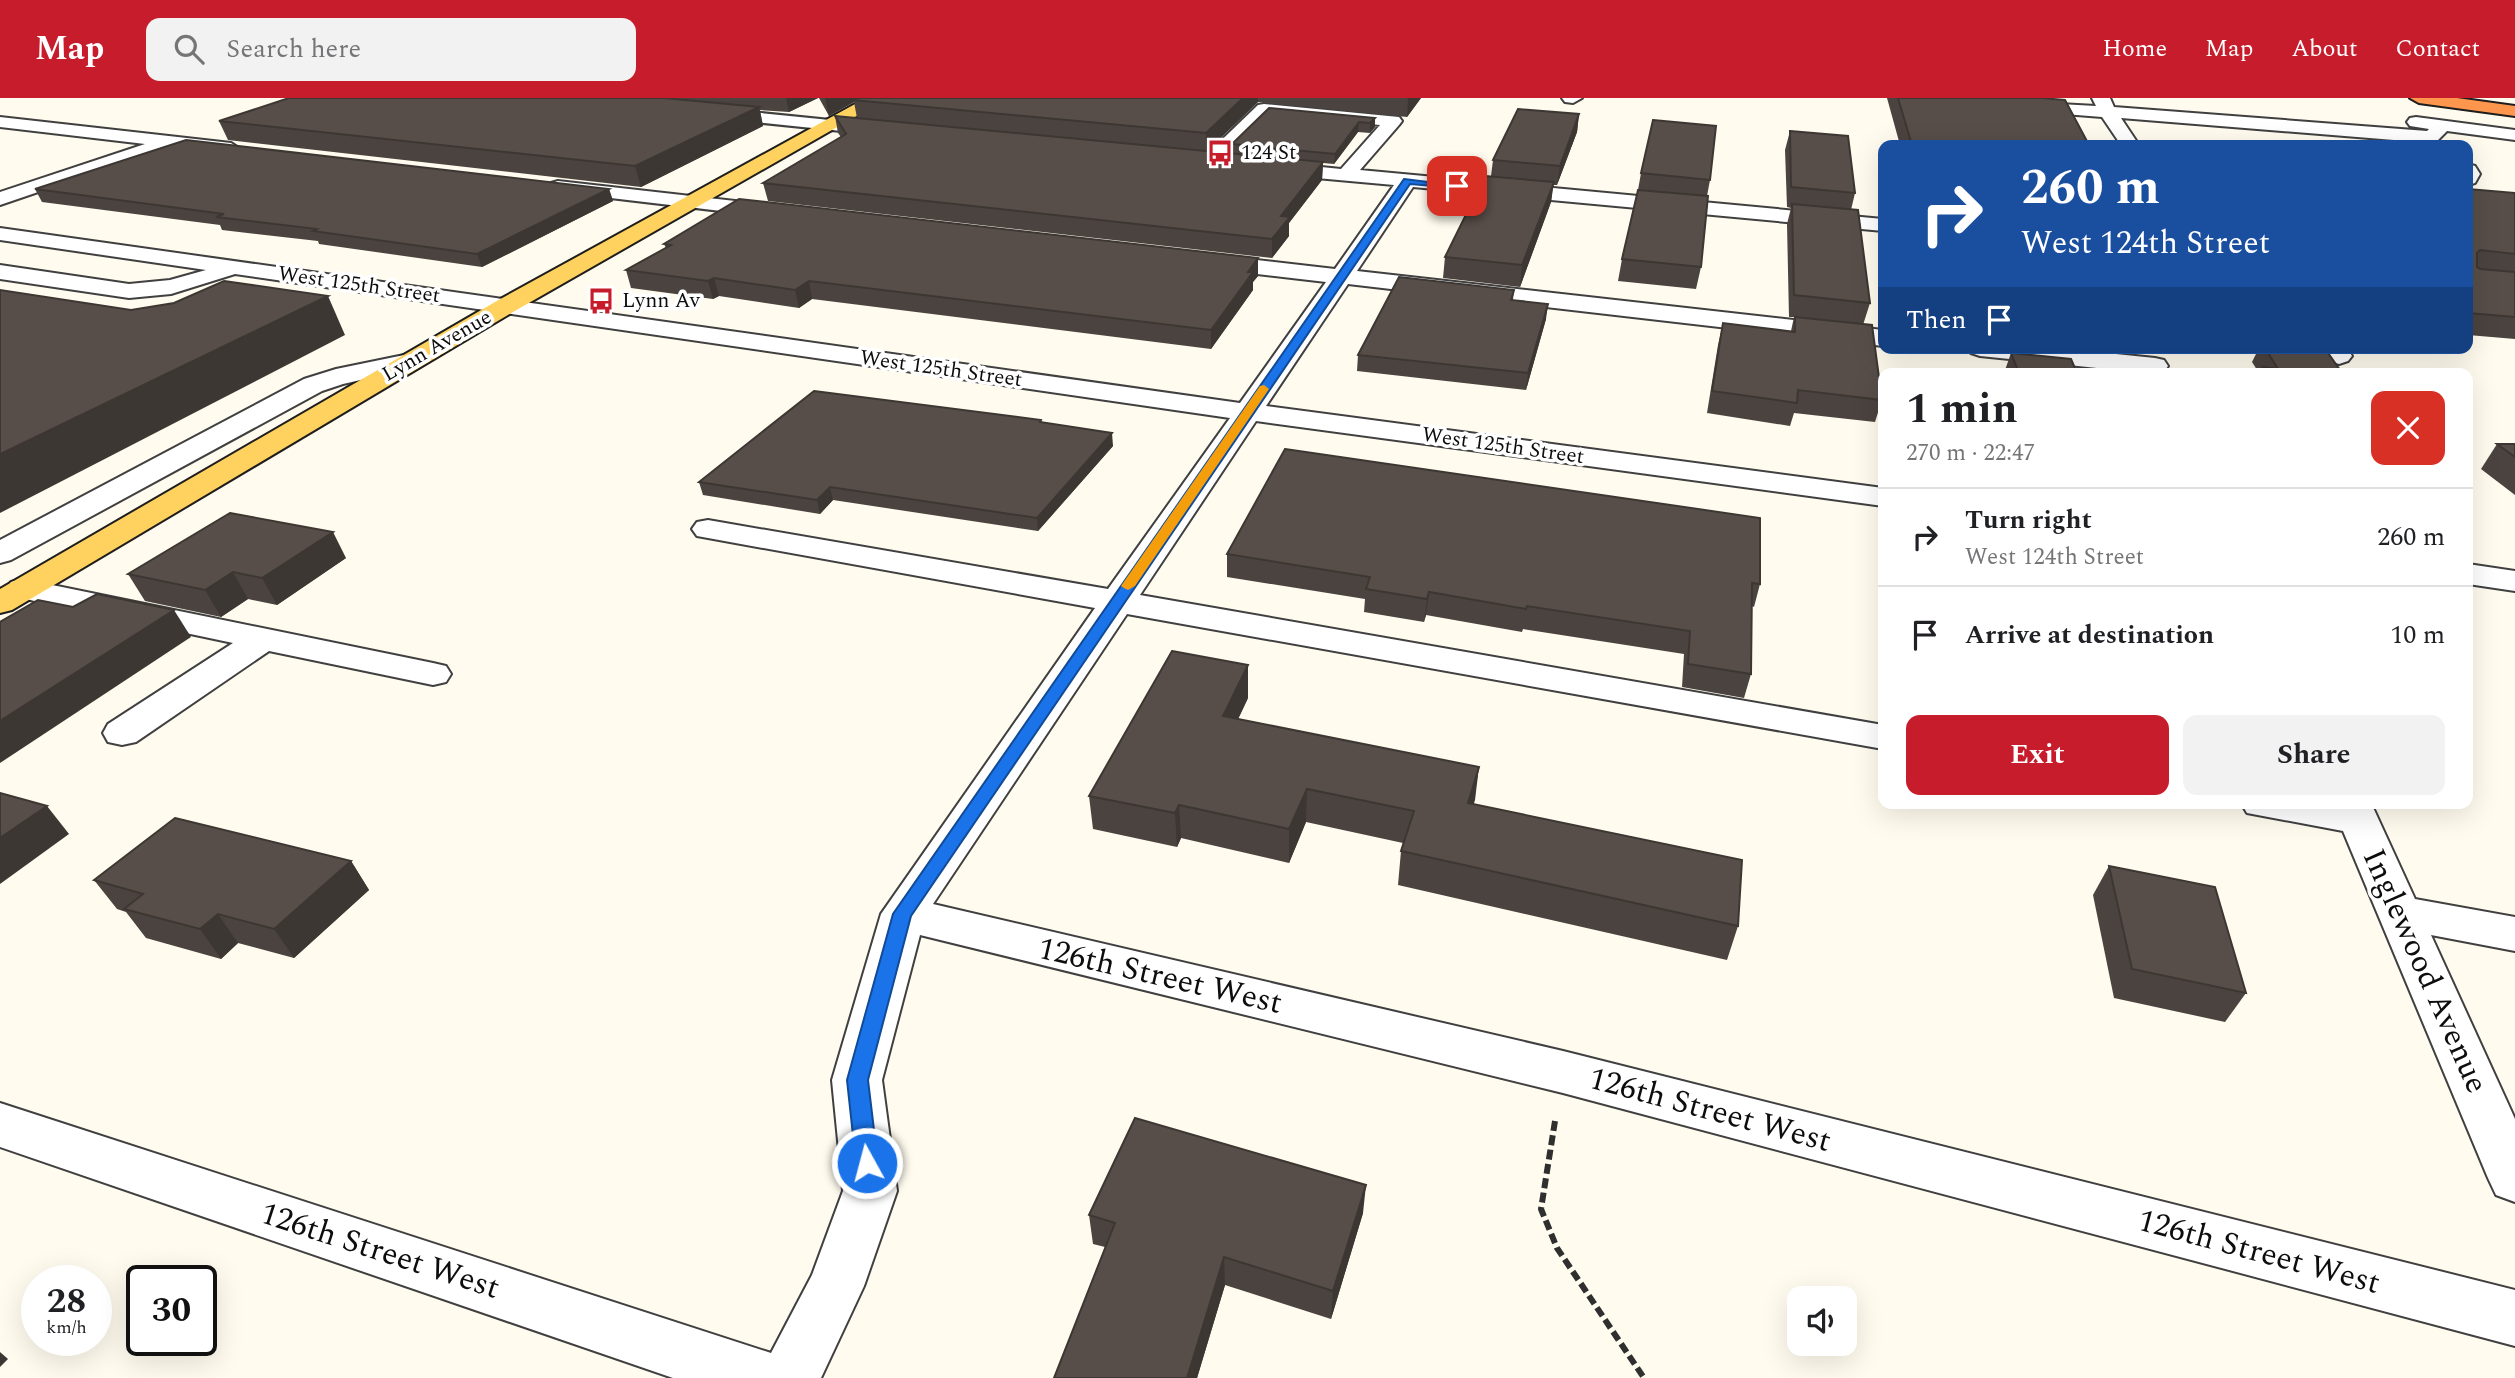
<!DOCTYPE html>
<meta charset="utf-8">
<style>
:root{--surface:#fff;--page:#f2f2f2;--text:#202124;--muted:#757577;--line:#e0e0e0;--accent:#c71c2b}
body{margin:0;font-family:Spectral,serif;background:var(--page);color:var(--text);height:100vh;display:flex;flex-direction:column;font-size:26px;white-space:nowrap}
*{box-sizing:border-box;margin:0}
p{font-size:23px;color:var(--muted)}
.icon{flex:none;width:38px;height:38px;fill:none;stroke:currentColor;stroke-width:2;stroke-linecap:round;stroke-linejoin:round}
.map{position:relative;flex:1;overflow:hidden}
.panel{position:absolute;left:1878px;top:270px;width:595px;height:441px;display:flex;flex-direction:column;background:var(--surface);border-radius:14px;box-shadow:0 7px 28px #0002}
.panel>*{flex:none}
.banner{position:absolute;left:1878px;top:42px;width:595px;height:214px;border-radius:14px;box-shadow:0 7px 28px #0002;background:#1a4fa0;color:#fff;overflow:hidden}
.buttons{position:absolute;left:1787px;top:1188px;display:grid;gap:14px}
.buttons a{display:grid;place-items:center;width:70px;height:70px;border-radius:14px;background:var(--surface);box-shadow:0 7px 28px #0002;font-size:35px}
.speed{position:absolute;left:21px;top:1167px;display:flex;gap:14px;font-size:35px;font-weight:700;text-align:center}
.speed>*{display:grid;place-content:center;width:91px;height:91px;border-radius:50%;background:var(--surface);box-shadow:0 7px 28px #0002;line-height:1}
.speed small{font-size:18px;font-weight:400}
.speed .limit{border:4px solid #111;border-radius:10px;background:#fff;color:#111}
.pin{position:absolute;display:grid;place-items:center;width:60px;height:60px;color:#fff;margin:-30px;border-radius:14px;box-shadow:0 4px 10px #0006}
.me{position:absolute;width:77px;margin:-38px;rotate:353deg;stroke-linejoin:round;filter:drop-shadow(0 0 5px #0008)}
.turn{display:flex;align-items:center;gap:24px;height:147px;padding:0 28px;font-size:32px}
.turn .icon{width:91px;height:91px;stroke-width:2.5}
.turn b{display:block;font-size:49px;line-height:60px}
.then{display:flex;align-items:center;height:66px;padding:0 28px;background:#0003;gap:14px;font-size:26px}
.round{display:grid;place-items:center;flex:none;width:74px;height:74px;border-radius:14px;background:var(--page)}
.summary{display:flex;align-items:center;justify-content:space-between;height:119px;padding:0 28px}
h1{font-size:42px;font-weight:700;line-height:52px}
.cta{display:flex;gap:14px;margin-top:auto;padding:14px 28px}
.cta a{flex:1;height:80px;border-radius:14px;background:var(--accent);color:#fff;font-size:28px;font-weight:700;line-height:80px;text-align:center}
.cta a+a{background:var(--page);color:var(--text)}
ul{padding:0;list-style:none}
li{display:flex;align-items:center;gap:21px;height:98px;padding:0 28px;border-top:2px solid var(--line)}
li div{flex:1}
li b{display:block;font-size:26px}
li em{font-style:normal}
header{display:flex;align-items:center;gap:42px;box-sizing:border-box;height:98px;padding:0 35px;background:var(--accent);color:#fff}
header strong{font-size:33px}
nav{display:flex;gap:38px;margin-inline-start:auto;font-size:24px}
.search{width:490px;height:63px;background:var(--page);display:flex;align-items:center;gap:18px;box-sizing:border-box;padding:0 24px;border-radius:14px;color:var(--muted);font-size:26px}
.map>svg:first-child{display:block}
</style>
<header>
<strong>Map</strong>
<div class="search"><svg class="icon" aria-label="search" viewBox="0 0 24 24"><circle cx="10" cy="10" r="6"/><path d="M15 15l6 6"/></svg>Search here</div>
<nav><a>Home</a><a>Map</a><a>About</a><a>Contact</a></nav>
</header>
<div class="map">
<svg width="2515" height="1280" viewBox="0 0 2515 1280">
<rect width="100%" height="100%" fill="#fffbee"/>
<g fill="none" stroke-linecap="round" stroke-linejoin="round">
<!-- minor casing -->
<g stroke="#404040" stroke-width="4">
<g id="minor">
<polygon points="1562,0 1582,0 1573,5 1565,4"/>
<polygon points="1952,0 2096,8 2092,0 2110,0 2114,9 2427,33 2429,31 2410,28 2407,24 2410,20 2416,19 2515,32 2515,42 2447,33 2437,43 2431,45 2121,20 2139,47 2121,47 2102,19 1962,8 1956,7"/>
<polygon points="1264,6 1399,19 1402,23 1399,27 1360,72 1883,121 1883,133 1413,89 1357,173 1883,232 1883,248 1348,186 1266,308 1883,390 1883,408 1256,323 1140,497 1883,627 1883,651 1127,516 933,806 1563,953 2515,1192 2515,1248 1563,995 920,837 882,982 897,1093 864,1188 821,1280 673,1280 0,1049 0,1005 771,1255 812,1177 843,1093 832,982 881,816 1095,510 708,440 697,438 692,431 697,424 708,422 1108,491 1230,320 235,176 171,196 129,200 0,181 0,167 129,186 170,182 206,172 0,142 0,130 1240,305 1326,184 1205,170 1197,168 1194,163 1197,158 1205,156 1335,171 1394,87 1272,76 1262,70 1272,64 1341,71 1380,27 1268,17 1217,68 1203,68 1200,64 1203,60 1258,7"/>
<polygon points="711,10 870,26 879,31 870,36 705,19 702,15"/>
<polygon points="0,19 231,45 240,51 231,57 170,49 0,107 0,94 145,46 0,29"/>
<polygon points="2468,66 2475,68 2480,76 2475,85 2468,87"/>
<polygon points="558,83 780,108 787,110 790,114 787,118 780,120 551,93 548,89 551,85"/>
<polygon points="1967,250 2057,250 2155,260 2164,262 2168,268 2164,274 2145,275 1980,258 1971,255"/>
<polygon points="2321,250 2347,250 2352,258 2348,263 2339,266 2330,263"/>
<polygon points="409,256 418,259 422,264 418,269 343,286 322,293 11,462 0,465 0,442 304,281 336,271"/>
<polygon points="2468,466 2515,473 2515,493 2468,486"/>
<polygon points="23,481 433,565 446,568 451,576 446,584 433,587 269,553 136,644 122,647 108,644 103,635 108,626 233,545 11,498 6,491 11,484"/>
<polygon points="2241,705 2371,705 2415,801 2515,819 2515,853 2431,837 2515,1021 2515,1104 2496,1097 2488,1080 2343,733 2247,715"/>
</g>
</g>
<!-- major casing -->
<g stroke="#1e1e1e" stroke-width="4">
<polygon id="major" points="866,0 888,0 513,214 12,512 0,515 0,491 495,204"/>
</g>
<!-- highway casing -->
<g stroke="#1e1e1e" stroke-width="4">
<polygon id="highway" points="2410,0 2457,0 2515,8 2515,18 2419,5"/>
</g>
<!-- path -->
<polyline stroke="#2f2f2f" stroke-width="6" stroke-dasharray="10 4.5" stroke-linecap="butt" points="1555,1023 1541,1111 1557,1150 1644,1280"/>
<!-- minor -->
<use href="#minor" fill="#fff" fill-rule="evenodd"/>
<!-- major -->
<use href="#major" fill="#ffd15e" fill-rule="evenodd"/>
<!-- highway -->
<use href="#highway" fill="#fe974d" fill-rule="evenodd"/>
</g>
<!-- wall -->
<g fill="#4b433f">
<polygon points="289,0 818,0 789,14 760,12 763,28 641,89 228,42 219,23"/>
<polygon points="819,0 1421,0 1407,19 1258,4 1207,53 1232,55 1232,46 1375,20 1375,29 1370,35 1358,34 1334,66 1323,65 1322,82 1289,125 1289,138 1272,160 768,103 763,85 841,39 838,35 835,18 857,20 854,4 829,18"/>
<polygon points="1887,0 2042,0 2089,47 1900,47"/>
<polygon points="1579,16 1577,34 1557,87 1553,87 1551,104 1520,189 1443,180 1445,159 1491,78 1493,62"/>
<polygon points="1790,33 1855,95 1851,112 1870,205 1863,227 1882,302 1875,324 1794,315 1790,328 1707,315 1718,247 1723,225 1791,233 1794,219 1789,219 1787,126 1791,110 1787,109 1785,52"/>
<polygon points="1641,75 1710,82 1707,98 1701,169 1696,191 1618,183 1622,161 1638,92"/>
<polygon points="35,91 609,91 613,103 482,169 319,146 318,143 222,132 220,127 42,104"/>
<polygon points="2468,91 2515,95 2515,241 2468,237"/>
<polygon points="664,146 1258,178 1253,184 1253,192 1211,251 812,201 799,210 719,198 713,201 631,190 626,172 666,150"/>
<polygon points="1514,192 1513,202 1546,221 1526,292 1357,273 1358,257"/>
<polygon points="2259,250 2310,250 2342,275 2259,275 2252,264"/>
<polygon points="2011,255 2077,275 2004,275"/>
<polygon points="1041,324 1113,348 1038,433 833,402 820,416 703,397 699,384"/>
<polygon points="2497,346 2515,346 2515,397 2481,371"/>
<polygon points="1285,351 1760,486 1754,509 1752,508 1751,576 1744,600 1682,589 1684,556 1523,531 1522,534 1426,517 1424,524 1364,514 1365,501 1227,479 1227,456"/>
<polygon points="346,460 277,507 248,501 221,519 145,503 128,476"/>
<polygon points="1248,600 1238,621 1479,669 1473,706 1738,828 1727,862 1398,787 1401,753 1403,745 1306,724 1289,765 1181,740 1177,749 1093,731 1089,698"/>
<polygon points="351,763 369,792 294,860 238,845 221,861 146,840 126,814 117,811 94,782"/>
<polygon points="2109,768 2246,895 2225,924 2114,900 2093,797"/>
<polygon points="1363,1115 1331,1221 1225,1187 1197,1280 1054,1280 1105,1149 1093,1146 1089,1117"/>
</g>
<!-- shaded-wall -->
<g fill="#3d3733">
<polygon points="786,0 818,0 789,14"/>
<polygon points="825,0 861,0 853,2 854,4 829,18"/>
<polygon points="1243,0 1258,0 1258,4 1206,54 1206,35"/>
<polygon points="1408,0 1421,0 1407,19"/>
<polygon points="759,9 763,28 641,89 635,68"/>
<polygon points="1579,16 1577,34 1557,87 1560,68"/>
<polygon points="1375,20 1375,29 1370,35 1370,25"/>
<polygon points="1359,24 1358,34 1334,66 1335,56"/>
<polygon points="1323,64 1322,82 1289,125 1289,138 1272,160 1272,141 1281,118"/>
<polygon points="1554,84 1551,104 1520,189 1522,167"/>
<polygon points="609,91 613,103 482,169 477,156"/>
<polygon points="1258,160 1258,178 1253,184 1253,192 1211,251 1211,232 1248,174"/>
<polygon points="714,180 719,198 713,201 708,183"/>
<polygon points="809,183 812,201 799,210 795,192"/>
<polygon points="328,198 345,237 0,415 0,356"/>
<polygon points="1548,206 1546,221 1526,292 1528,275"/>
<polygon points="1112,335 1113,348 1038,433 1037,420"/>
<polygon points="830,389 833,402 820,416 817,402"/>
<polygon points="333,434 346,460 277,507 262,480"/>
<polygon points="233,474 248,501 221,519 205,492"/>
<polygon points="1429,494 1426,517 1424,524 1427,501"/>
<polygon points="174,512 191,539 0,665 0,623"/>
<polygon points="1248,567 1248,600 1224,651 1223,618"/>
<polygon points="1479,669 1475,702 1464,739 1468,705"/>
<polygon points="1307,691 1306,724 1289,765 1289,731"/>
<polygon points="1179,707 1181,740 1177,749 1175,715"/>
<polygon points="47,708 69,736 0,786 0,740"/>
<polygon points="351,763 369,792 294,860 274,831"/>
<polygon points="218,816 238,845 221,861 200,831"/>
<polygon points="1366,1087 1363,1115 1331,1221 1333,1193"/>
<polygon points="1224,1159 1225,1187 1197,1280 1187,1280"/>
<polygon points="0,1254 8,1261 0,1269"/>
</g>
<!-- building -->
<g fill="#574e49" stroke="#3d3733" stroke-width="2">
<polygon points="289,0 664,0 759,9 635,68 219,23"/>
<polygon points="858,0 1243,0 1206,35 853,2"/>
<polygon points="1898,0 2042,0 2065,2 2089,47 1912,47"/>
<polygon points="1269,10 1375,20 1370,25 1359,24 1335,56 1232,46"/>
<polygon points="1518,11 1579,16 1560,68 1493,62"/>
<polygon points="835,18 1323,64 1281,118 1290,119 1272,141 763,85 846,36"/>
<polygon points="1653,22 1716,28 1710,82 1641,75"/>
<polygon points="1790,33 1848,38 1855,95 1791,89"/>
<polygon points="186,42 609,91 477,156 313,133 317,131 216,119 224,116 35,91"/>
<polygon points="1485,78 1554,84 1522,167 1445,159"/>
<polygon points="2468,91 2515,95 2515,156 2480,152 2477,155 2477,169 2480,171 2515,174 2515,219 2468,215"/>
<polygon points="1638,92 1708,98 1701,169 1622,161"/>
<polygon points="739,101 1258,160 1248,174 1253,174 1211,232 809,183 795,192 714,180 708,183 626,172 671,147 664,146"/>
<polygon points="1792,106 1858,112 1870,205 1794,197"/>
<polygon points="1399,179 1514,192 1511,202 1548,206 1528,275 1358,257"/>
<polygon points="224,183 328,198 0,356 0,192 131,212 174,205"/>
<polygon points="1795,219 1872,227 1882,302 1798,292 1797,305 1712,293 1723,225 1795,234"/>
<polygon points="2265,250 2310,250 2326,252 2342,275 2267,275 2263,269 2278,271"/>
<polygon points="2011,255 2071,261 2077,275 2019,275"/>
<polygon points="814,293 1041,322 1040,324 1112,335 1037,420 830,389 817,402 699,384"/>
<polygon points="2497,346 2515,346 2515,359"/>
<polygon points="1285,351 1760,420 1760,486 1752,485 1751,576 1688,566 1690,533 1527,508 1526,511 1429,494 1427,501 1366,491 1370,479 1227,456"/>
<polygon points="230,415 333,434 262,480 233,474 205,492 128,476"/>
<polygon points="97,496 174,512 0,623 0,524 38,502 73,509"/>
<polygon points="1172,553 1248,567 1223,618 1479,669 1468,705 1742,762 1738,828 1401,753 1414,713 1307,691 1289,731 1179,707 1175,715 1089,698"/>
<polygon points="0,695 47,708 0,740"/>
<polygon points="175,720 351,763 274,831 218,816 200,831 124,811 143,796 94,782"/>
<polygon points="2109,768 2215,789 2246,895 2132,871"/>
<polygon points="1135,1020 1366,1087 1333,1193 1224,1159 1187,1280 1054,1280 1115,1125 1089,1117"/>
</g>
<!-- route -->
<polygon fill="#1a73e8" stroke="#114b97" stroke-width="2" points="1404,81 1461,88 1457,90 1410,86 911,818 868,982 878,1065 875,1072 867,1075 859,1072 856,1065 847,982 893,816"/>
<!-- slow -->
<polygon fill="#f59e0b" points="1264,287 1269,291 1135,488 1128,492 1124,490 1121,488 1260,288"/>
<!-- icons -->
<defs>
<g id="bus-bare" transform="scale(2.1)"><path d="M-5-6H5V4H4V6H2V4H-2V6H-4V4H-5ZM-3.5-4V0h7V-4ZM-3.5 1.2v1.5H-2V1.2ZM2 1.2v1.5H3.5V1.2Z" fill="#c71c2b" stroke="#fff" stroke-width="2.5" paint-order="stroke"/></g>
</defs>
<g fill-rule="evenodd">
<use href="#bus-bare" x="1220" y="55"/>
<use href="#bus-bare" x="601" y="203"/>
</g>
<g text-anchor="middle" dominant-baseline="central" stroke-width="7" stroke-linejoin="round" paint-order="stroke">
<!-- far-poi labels -->
<g font-size="21" fill="#0d0d0d" stroke="#fff" text-anchor="start">
<text x="1241" y="55">124 St</text>
<text x="622" y="203">Lynn Av</text>
</g>
<!-- far-street labels -->
<g font-size="21" fill="#0d0d0d" stroke="#fff">
<text transform="translate(359 187) rotate(8)">West 125th Street</text>
<text transform="translate(437 248) rotate(-30)">Lynn Avenue</text>
<text transform="translate(941 271) rotate(8)">West 125th Street</text>
<text transform="translate(1503 348) rotate(8)">West 125th Street</text>
</g>
<!-- near-street labels -->
<g font-size="32" fill="#0d0d0d" stroke="#fff">
<text transform="translate(2425 873) rotate(66)">Inglewood Avenue</text>
<text transform="translate(1160 878) rotate(13)">126th Street West</text>
<text transform="translate(1710 1012) rotate(15)">126th Street West</text>
<text transform="translate(380 1153) rotate(18)">126th Street West</text>
<text transform="translate(2259 1154) rotate(15)">126th Street West</text>
</g>
</g>
</svg>
<div class="buttons">
<a><svg class="icon" aria-label="sound" viewBox="0 0 24 24"><path d="M4 9h4l5-4v14l-5-4H4zM17 9q2 3 0 6"/></svg></a>
</div>
<div class="speed"><div>28<small>km/h</small></div><div class="limit">30</div></div>
<div class="pin" style="left:1457px;top:88px;background:#d93025"><svg class="icon" aria-label="arrive" viewBox="0 0 24 24"><path d="M6 21V4h12l-3 4 3 4H6"/></svg></div>
<svg class="me" style="left:867px;top:1065px" viewBox="-20 -20 40 40"><circle r="17" fill="#1a73e8" stroke="#fff" stroke-width="3"/><path d="M0-11L8 9 0 5-8 9z" fill="#fff"/></svg>
<div class="banner">
<div class="turn"><svg class="icon" aria-label="right" viewBox="0 0 24 24"><path d="M7 20v-9h11M14 6l5 5-5 5"/></svg><div><b>260 m</b>West 124th Street</div></div>
<div class="then">Then<svg class="icon" aria-label="arrive" viewBox="0 0 24 24"><path d="M6 21V4h12l-3 4 3 4H6"/></svg></div>
</div>
<section class="panel">
<div class="summary"><div><h1>1 min</h1><p>270 m · 22:47</p></div><a class="round" style="background:#d93025;color:#fff"><svg class="icon" aria-label="close" viewBox="0 0 24 24"><path d="M6 6l12 12M18 6L6 18"/></svg></a></div>
<ul>
<li><svg class="icon" aria-label="right" viewBox="0 0 24 24"><path d="M7 20v-9h11M14 6l5 5-5 5"/></svg><div><b>Turn right</b><p>West 124th Street</p></div><em>260 m</em></li>
<li><svg class="icon" aria-label="arrive" viewBox="0 0 24 24"><path d="M6 21V4h12l-3 4 3 4H6"/></svg><div><b>Arrive at destination</b></div><em>10 m</em></li>
</ul>
<div class="cta"><a>Exit</a><a>Share</a></div>
</section>
</div>
